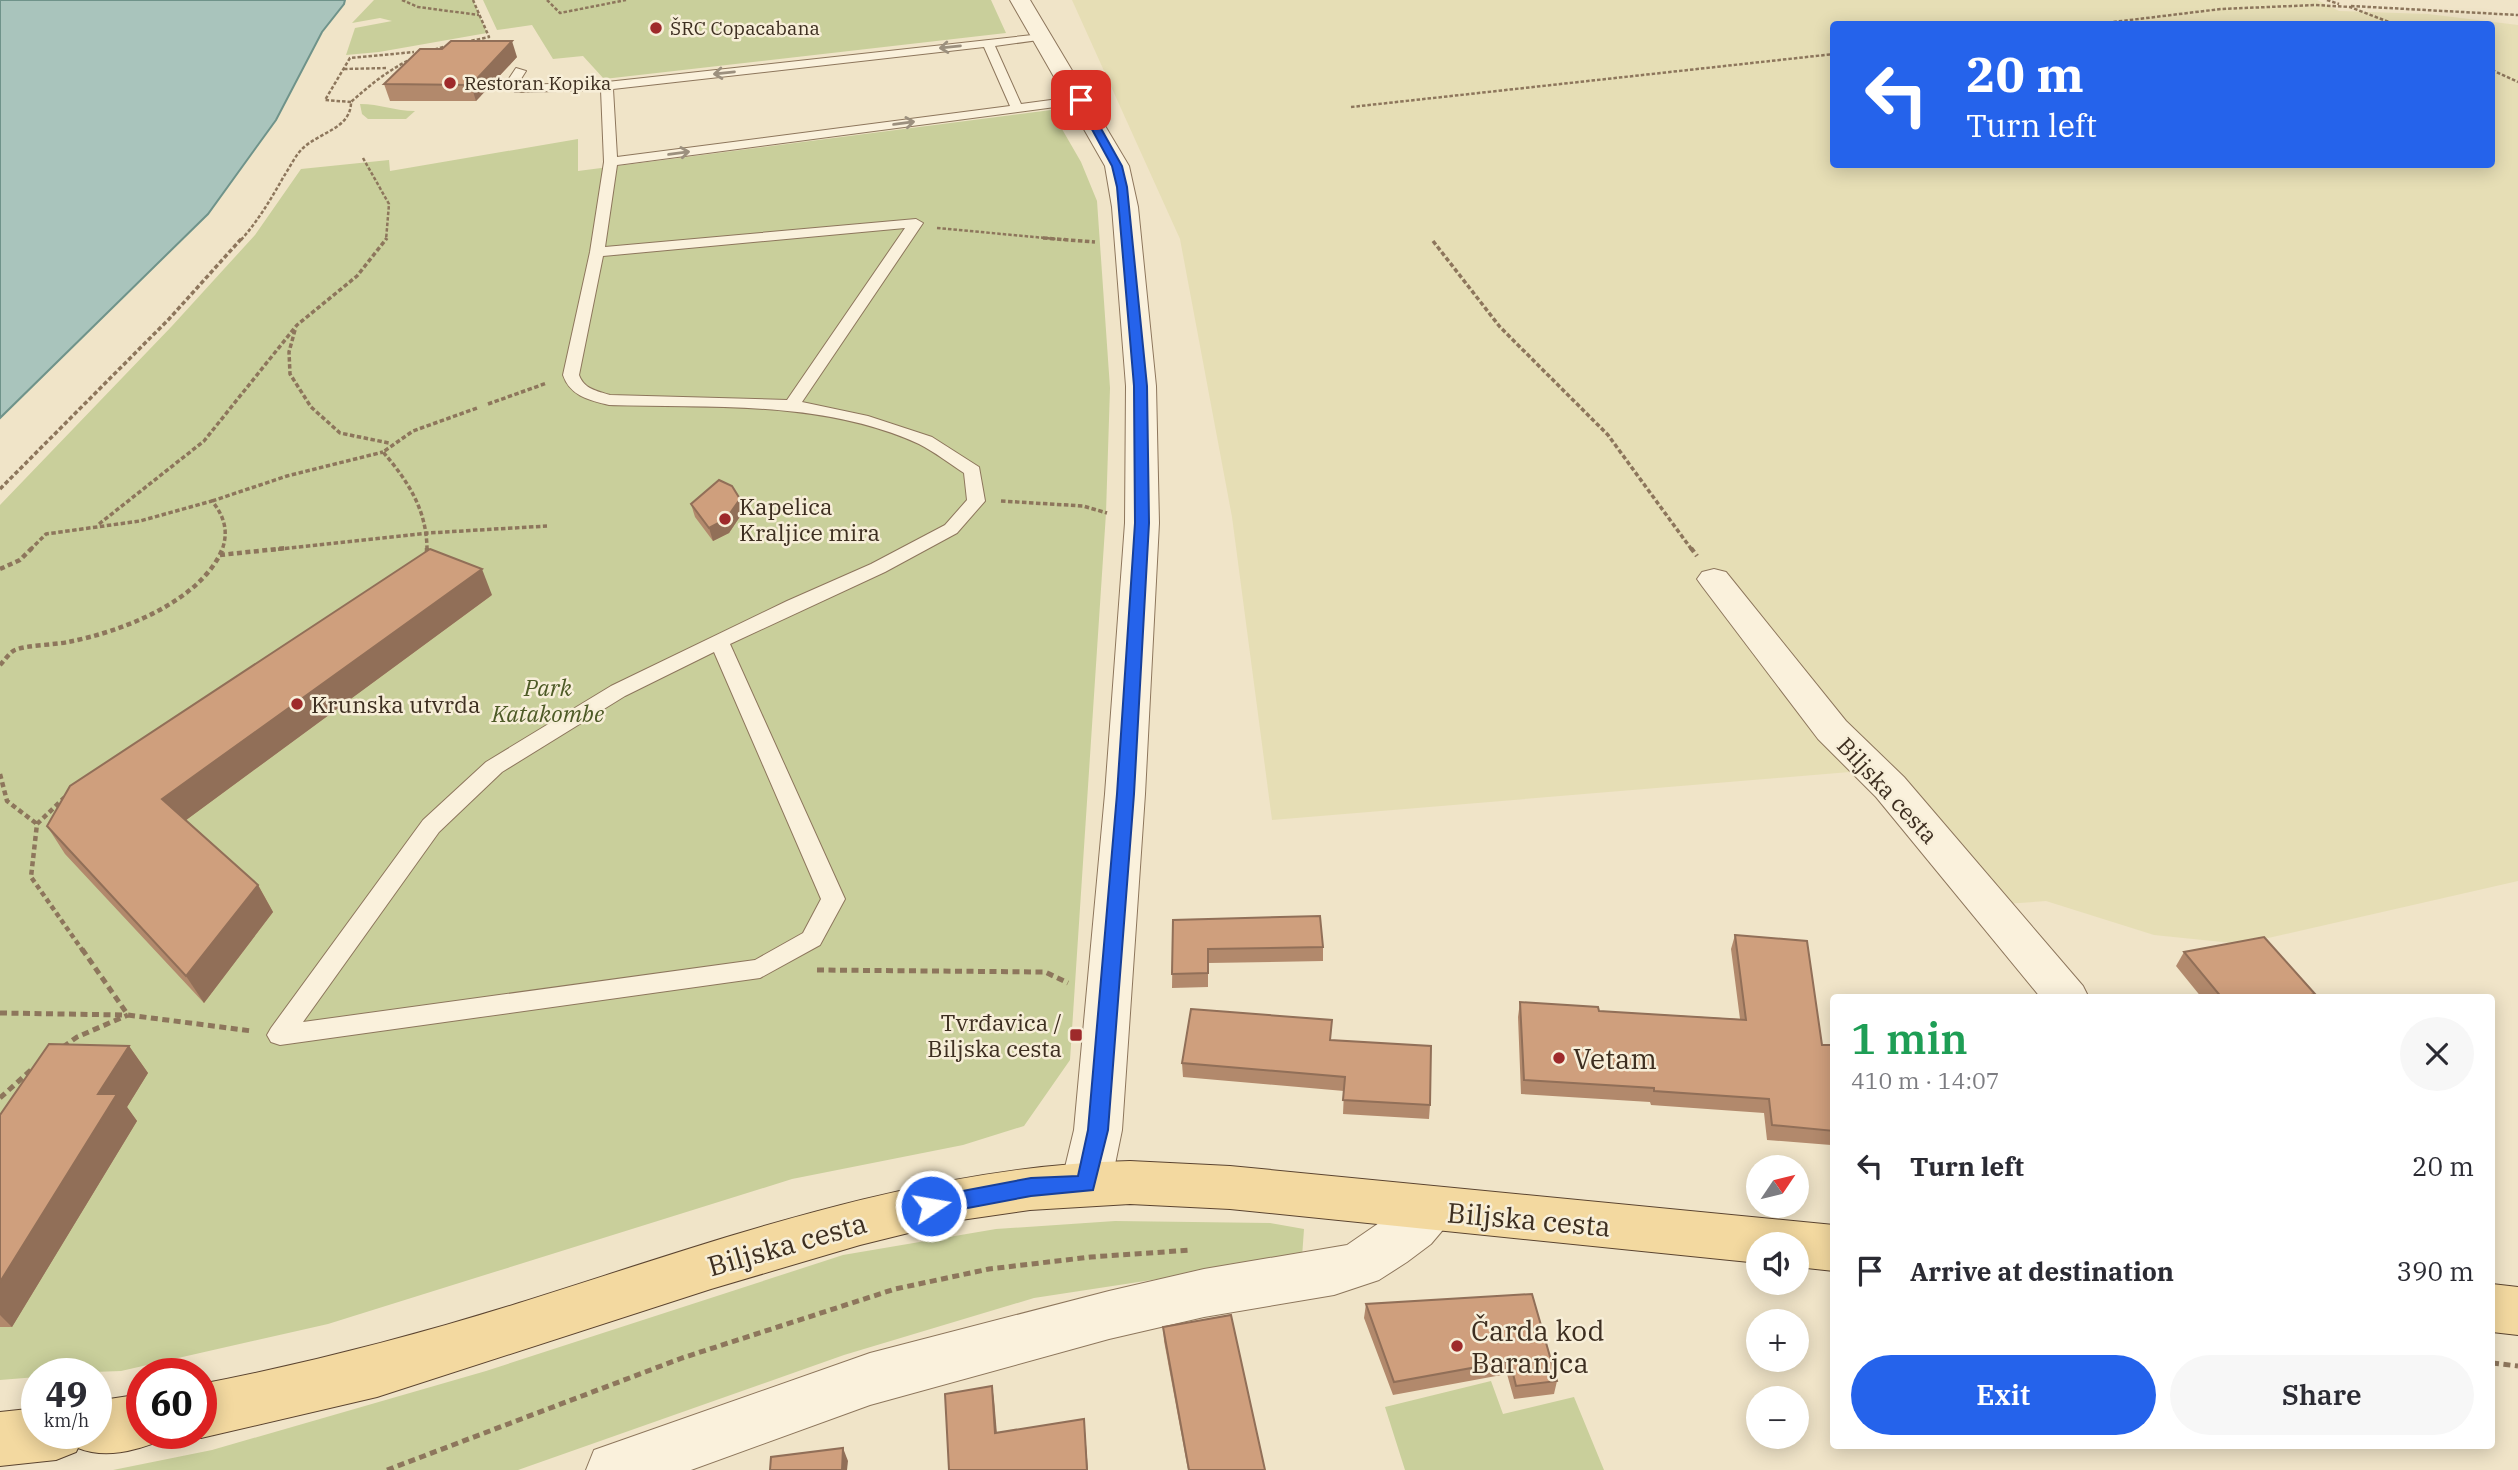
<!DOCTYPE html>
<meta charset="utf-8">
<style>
:root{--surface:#fff;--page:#f7f7f7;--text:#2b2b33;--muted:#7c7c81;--accent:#2563eb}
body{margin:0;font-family:"IBM Plex Serif",serif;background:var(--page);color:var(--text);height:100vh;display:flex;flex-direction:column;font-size:26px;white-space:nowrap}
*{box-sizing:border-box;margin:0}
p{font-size:23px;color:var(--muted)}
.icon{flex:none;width:38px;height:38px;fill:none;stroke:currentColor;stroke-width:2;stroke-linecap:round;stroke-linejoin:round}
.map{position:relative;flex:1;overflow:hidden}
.details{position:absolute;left:1830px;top:994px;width:665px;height:455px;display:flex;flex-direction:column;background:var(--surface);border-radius:7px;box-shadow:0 4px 18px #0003}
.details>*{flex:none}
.top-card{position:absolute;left:1830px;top:21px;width:665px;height:147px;border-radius:7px;box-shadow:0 4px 18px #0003;background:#2563eb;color:#fff;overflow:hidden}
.needle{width:46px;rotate:55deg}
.buttons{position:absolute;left:1746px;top:1155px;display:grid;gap:14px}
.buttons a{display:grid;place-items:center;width:63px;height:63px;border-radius:50%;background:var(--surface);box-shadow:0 4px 18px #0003;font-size:35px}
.speed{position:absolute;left:21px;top:1358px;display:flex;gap:14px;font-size:35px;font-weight:700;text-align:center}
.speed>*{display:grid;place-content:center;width:91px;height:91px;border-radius:50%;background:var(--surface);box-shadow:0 4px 18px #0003;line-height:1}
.speed small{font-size:18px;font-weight:400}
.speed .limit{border:10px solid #d22;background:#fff;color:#111}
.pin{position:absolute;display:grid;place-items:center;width:60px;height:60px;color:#fff;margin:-30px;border-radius:14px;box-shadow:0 4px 10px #0006}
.me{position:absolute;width:77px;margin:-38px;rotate:78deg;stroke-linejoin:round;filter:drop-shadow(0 0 5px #0008)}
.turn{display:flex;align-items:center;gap:24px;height:147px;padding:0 21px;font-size:32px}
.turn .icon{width:91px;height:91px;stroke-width:2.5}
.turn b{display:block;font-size:49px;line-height:60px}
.round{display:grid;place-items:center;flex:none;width:74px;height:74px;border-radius:37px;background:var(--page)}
.headline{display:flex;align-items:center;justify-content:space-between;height:119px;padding:0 21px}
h1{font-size:42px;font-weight:600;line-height:52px;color:#1e9e55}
.action{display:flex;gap:14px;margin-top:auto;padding:14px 21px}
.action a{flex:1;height:80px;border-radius:42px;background:var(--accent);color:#fff;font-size:28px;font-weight:600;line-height:80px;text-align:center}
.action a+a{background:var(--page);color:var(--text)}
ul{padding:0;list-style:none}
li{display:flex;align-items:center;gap:21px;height:105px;padding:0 21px}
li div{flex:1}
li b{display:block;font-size:26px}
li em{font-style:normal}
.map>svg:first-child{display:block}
</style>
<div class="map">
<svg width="2518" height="1470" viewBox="0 0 2518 1470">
<rect width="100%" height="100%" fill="#f0e4c8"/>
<!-- farmland -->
<path fill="#e6deb5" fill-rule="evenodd" d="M1072,0H2317L2339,11L2428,14L2518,25V881L2242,944L2154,935L2046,901L2005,904L1886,769L1272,820L1232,517L1180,239ZM1834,24H2492V164H1834Z"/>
<!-- green -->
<g fill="#c9cf9b">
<polygon points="374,0 473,0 487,33 379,52 346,55 355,28 392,21 380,18 352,23"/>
<polygon points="483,0 991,0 1006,33 604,79 583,56 553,59 532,25 497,30"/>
<path d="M360,104C380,104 395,111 415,111L406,119H368L362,114Z"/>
<polygon points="1051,110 1081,162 1097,201 1110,388 1106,513 1070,1060 1024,1126 963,1145 792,1179 328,1324 121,1371 37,1374 37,1377 0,1380 0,505 172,326 255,235 301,169 389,160 390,171 578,139 578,171"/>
<polygon points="1115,1221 1270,1223 1304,1229 1302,1257 1034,1298 844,1355 518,1470 113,1470 212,1450 486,1371 843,1255 996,1229"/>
<polygon points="1491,1381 1503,1414 1574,1397 1604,1470 1405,1470 1385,1407"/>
</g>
<!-- water -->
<polygon fill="#a9c4bc" stroke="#6f938a" stroke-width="2" points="0,0 345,0 344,4 322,32 276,120 208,214 0,418"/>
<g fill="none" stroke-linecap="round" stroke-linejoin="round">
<!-- service casing -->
<g stroke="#8d765c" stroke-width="2">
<path id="service" d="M1042,34L1046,35V39L995,46L1021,104L1081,96L1087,100L1085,103L617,165L605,247L916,219L923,223L802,402L868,416L932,437L979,467L985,501L957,533L885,572L730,644L845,899L820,945L760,978L280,1045L271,1042L267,1035L271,1028L423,820L486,762L611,686L787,601L871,564L945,525L967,500L964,473C950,464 935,452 919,444C823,400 712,408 609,405C589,400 570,396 563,375L590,252L604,162L601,90L515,92L506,83L516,68L526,71L519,82L522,85L607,82ZM984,47L1010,106L617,157L613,89ZM905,228L787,400L610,395C597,391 584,389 579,375L603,256ZM714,652L821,899L803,933L755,960L303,1022L439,832L502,772L625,696Z"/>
</g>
<!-- minor casing -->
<g stroke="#8d765c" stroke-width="2">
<g id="minor">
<polygon points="1010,0 1030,0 1129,166 1138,207 1156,386 1159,523 1145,794 1122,1130 1111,1184 1104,1199 1086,1205 1068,1199 1061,1184 1074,1130 1105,794 1125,523 1126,386 1112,207 1105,166"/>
<polygon points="1714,569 1726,572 1846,721 1904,777 2083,986 2089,998 2041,998 1876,797 1818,739 1702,586 1697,579 1702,572"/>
<polygon points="1429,1187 1447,1193 1454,1209 1447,1225 1431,1244 1407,1262 1379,1280 1334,1295 1204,1317 1109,1339 870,1405 691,1470 586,1470 594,1450 870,1353 1109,1291 1204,1269 1347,1245 1395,1212 1411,1193"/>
</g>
</g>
<!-- primary casing -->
<g stroke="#5b4430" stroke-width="2">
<g id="primary">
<path d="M1130,1161L1230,1166L1834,1225V1271L1797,1267V1244H1759V1263L1230,1209L1130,1204L1030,1210L961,1220L860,1245L711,1289L377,1397L201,1438L190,1433H201V1384C309,1363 414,1336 519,1303C720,1240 918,1166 1130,1161Z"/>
<polygon points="2492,1284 2518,1287 2518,1335 2492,1332"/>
<path d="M142,1394V1433H165L162,1440C135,1451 105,1459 78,1448L76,1452L56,1460L0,1466V1412L37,1408V1433H96V1401Z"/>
</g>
</g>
<!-- path-far3 -->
<g stroke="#8d765c" stroke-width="2.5" stroke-dasharray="3.5 2" stroke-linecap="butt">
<polyline points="402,0 418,7 479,15"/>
<polyline points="547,0 560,13 626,0"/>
<polyline points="2327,0 2339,4"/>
<polyline points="2351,6 2518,15"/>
<polyline points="2097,24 2221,9 2315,5 2350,7 2394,24"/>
<polyline points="466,42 489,37 473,0"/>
<polyline points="344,69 388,68"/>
<polyline points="2492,70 2518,82"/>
<polyline points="351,102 325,100 350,58 414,52"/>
<polyline points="1351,107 1834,54"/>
<polyline points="363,158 389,204 386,240"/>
<polyline points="937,228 1067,240"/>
<path d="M241,240C258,221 271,199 284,176C290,167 295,156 302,149C319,132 351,129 351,102C382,74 409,55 451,45"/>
</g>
<!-- path-far2 -->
<g stroke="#8d765c" stroke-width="3.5" stroke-dasharray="4.5 2.5" stroke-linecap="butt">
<polyline points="1043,238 1095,242"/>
<polyline points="1433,241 1500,327 1608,435 1692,550"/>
<polyline points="295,330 289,352 290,374 311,407 340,433 389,443"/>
<polyline points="488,404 547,383"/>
<polyline points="0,489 169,319 242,238"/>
<polyline points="212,501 287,476 383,452"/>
<polyline points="1001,501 1083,506 1107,513"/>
<polyline points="99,524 204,441 297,325 357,276 387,238"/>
<path d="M30,550L46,534L140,521L212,501C224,516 229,531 222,550"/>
<polyline points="271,550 428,533 547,526"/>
<path d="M427,550C427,510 408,481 383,452L413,431L477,408"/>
</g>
<!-- path-far1 -->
<g stroke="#8d765c" stroke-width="4.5" stroke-dasharray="5 3.5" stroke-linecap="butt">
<polyline points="427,548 427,556"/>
<polyline points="1691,548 1697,556"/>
<polyline points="220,555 287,548"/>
<polyline points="0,569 20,560 32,548"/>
<path d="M0,665C4,661 10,652 15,650C27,645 53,645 68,642C120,632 201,602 223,548"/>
<polyline points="0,774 7,801 37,824"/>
<polyline points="65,797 37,824 31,877 83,951"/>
</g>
<!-- path -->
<g stroke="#8d765c" stroke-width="5" stroke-dasharray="7 4.5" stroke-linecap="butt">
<polyline points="82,949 128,1015 252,1031"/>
<polyline points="817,970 1045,972 1068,983"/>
<polyline points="0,1013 124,1015"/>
<polyline points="63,1047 77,1037 128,1015"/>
<polyline points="0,1098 33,1068"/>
<polyline points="2492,1363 2518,1366"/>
<polyline points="387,1470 682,1358 895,1289 989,1269 1091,1257 1192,1250"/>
</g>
<!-- service -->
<use href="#service" fill="#faf1dc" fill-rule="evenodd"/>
<!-- minor -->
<use href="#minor" fill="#faf1dc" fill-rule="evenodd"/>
<!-- primary -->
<use href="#primary" fill="#f3d9a0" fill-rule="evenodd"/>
</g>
<!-- wall -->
<g fill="#b2896c">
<polygon points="442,49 517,57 476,101 390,101 384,84"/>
<polygon points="740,499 743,512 729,533 713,541 695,517 691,504"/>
<polygon points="492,595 186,820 258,885 273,912 204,1003 65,854 47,826"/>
<polygon points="1173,920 1323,947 1323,961 1208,963 1208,987 1172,988"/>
<polygon points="1735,935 1822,1045 1834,1045 1834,1139 1831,1145 1767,1140 1764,1113 1651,1105 1650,1102 1521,1094 1518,1017 1520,1002 1599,1011 1740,1019 1731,949"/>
<polygon points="2184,952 2315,994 2313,998 2202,998 2176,966"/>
<polygon points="1331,1040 1430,1105 1429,1119 1343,1114 1344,1091 1183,1077 1182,1063"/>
<polygon points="129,1046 148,1073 127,1107 137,1121 12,1327 0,1327 0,1115"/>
<polygon points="1532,1294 1557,1381 1554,1394 1514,1399 1507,1374 1393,1395 1364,1318 1366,1304"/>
<polygon points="1163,1327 1265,1470 1188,1470 1164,1341"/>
</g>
<!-- shaded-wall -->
<g fill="#916f58">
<polygon points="512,41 517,57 476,101 471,85"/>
<polygon points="740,499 743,512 729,533 713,541 709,528"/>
<polygon points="482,569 492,595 178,826 162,799"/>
<polygon points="258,885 273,912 204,1003 186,976"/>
<polygon points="2315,994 2313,998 2298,998"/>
<polygon points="129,1046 148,1073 127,1107 137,1121 12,1327 0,1315 0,1282 98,1094"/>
<polygon points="992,1386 994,1399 998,1446 995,1433"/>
<polygon points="1084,1419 1085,1432 1088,1470 1087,1470"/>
<polygon points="843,1448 848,1461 847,1470 842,1470"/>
</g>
<!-- building -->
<g fill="#cf9f7d" stroke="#916f58" stroke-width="2">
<polygon points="451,41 512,41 471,85 384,84 420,49 442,49"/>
<polygon points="719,480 732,486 740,499 726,519 709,528 691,504"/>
<polygon points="430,549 482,569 162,799 258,885 186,976 47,826 70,786"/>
<polygon points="1320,916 1323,947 1208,949 1208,973 1172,974 1173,920"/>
<polygon points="1735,935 1807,941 1822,1045 1834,1045 1834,1131 1772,1125 1769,1099 1654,1091 1654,1088 1524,1080 1520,1002 1598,1007 1599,1011 1746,1020"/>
<polygon points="2264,937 2315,994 2298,998 2222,998 2184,952"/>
<polygon points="1191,1009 1332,1020 1330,1040 1431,1046 1430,1105 1343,1100 1345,1077 1182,1063"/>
<polygon points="49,1044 129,1046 98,1094 117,1094 0,1282 0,1115"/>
<polygon points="1532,1294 1557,1381 1516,1386 1510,1361 1394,1382 1366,1304"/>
<polygon points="1231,1315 1265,1470 1189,1470 1163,1327"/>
<polygon points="992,1386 995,1433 1084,1419 1087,1470 949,1470 945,1394"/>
<polygon points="843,1448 842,1470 770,1470 771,1457"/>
</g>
<!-- one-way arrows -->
<defs><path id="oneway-shaft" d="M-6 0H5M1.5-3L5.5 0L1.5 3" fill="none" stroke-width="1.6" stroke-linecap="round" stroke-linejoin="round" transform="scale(1.75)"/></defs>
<g stroke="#9c907e">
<use href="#oneway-shaft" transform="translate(950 47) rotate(174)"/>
<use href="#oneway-shaft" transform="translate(724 73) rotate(174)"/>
<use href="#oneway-shaft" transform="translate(904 123) rotate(-8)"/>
<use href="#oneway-shaft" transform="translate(679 153) rotate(-8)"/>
</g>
<!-- route -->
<polygon fill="#2563eb" stroke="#184099" stroke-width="2" points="1081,97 1085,100 1122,166 1127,187 1147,386 1149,523 1134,794 1108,1130 1093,1190 1031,1196 931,1215 923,1212 920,1206 923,1199 931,1197 1031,1178 1078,1176 1088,1130 1117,794 1135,523 1134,386 1117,187 1112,166 1076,100"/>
<!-- markers -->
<g fill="#9e2a2b" stroke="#f7eed8" stroke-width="2.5">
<circle cx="656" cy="28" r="7"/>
<circle cx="450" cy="83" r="7"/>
<circle cx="725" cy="519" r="7"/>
<circle cx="297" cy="704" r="7"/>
<rect x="1069" y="1028" width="14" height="14" rx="3.5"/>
<circle cx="1559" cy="1058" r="7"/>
<circle cx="1457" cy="1346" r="7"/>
</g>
<g text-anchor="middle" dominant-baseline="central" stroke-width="5" stroke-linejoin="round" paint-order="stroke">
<!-- far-poi labels -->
<g font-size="19" fill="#3d2e20" stroke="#f7eed8" text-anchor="start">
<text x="670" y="28">ŠRC Copacabana</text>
<text x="464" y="83">Restoran Kopika</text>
</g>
<!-- poi labels -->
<g font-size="23" fill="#3d2e20" stroke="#f7eed8" text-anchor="start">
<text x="739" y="506">Kapelica<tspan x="739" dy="26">Kraljice mira</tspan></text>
<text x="311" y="704">Krunska utvrda</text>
<text x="1062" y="1022" text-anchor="end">Tvrđavica /<tspan x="1062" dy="26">Biljska cesta</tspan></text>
</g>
<!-- park labels -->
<g font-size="23" font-style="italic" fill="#4d5a26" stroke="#f7eed8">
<text x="548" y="687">Park<tspan x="548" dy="26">Katakombe</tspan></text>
</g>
<!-- street labels -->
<g font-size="23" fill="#3d2e20" stroke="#f7eed8">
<text transform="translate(1888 790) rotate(47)">Biljska cesta</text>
</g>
<!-- near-poi labels -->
<g font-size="28" fill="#3d2e20" stroke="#f7eed8" text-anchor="start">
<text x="1573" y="1058">Vetam</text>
<text x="1471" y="1330">Čarda kod<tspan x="1471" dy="32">Baranjca</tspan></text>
</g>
<!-- near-street labels -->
<g font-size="28" fill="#3d2e20" stroke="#f7eed8">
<text transform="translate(1529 1219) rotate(5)">Biljska cesta</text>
<text transform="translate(787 1244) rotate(-16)">Biljska cesta</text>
</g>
</g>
</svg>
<div class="buttons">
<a><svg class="needle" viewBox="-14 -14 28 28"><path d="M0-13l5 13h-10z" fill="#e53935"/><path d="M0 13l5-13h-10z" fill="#7c7c81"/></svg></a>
<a><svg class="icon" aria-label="sound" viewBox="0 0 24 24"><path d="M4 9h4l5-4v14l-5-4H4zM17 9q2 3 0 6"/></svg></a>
<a>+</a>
<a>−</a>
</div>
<div class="speed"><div>49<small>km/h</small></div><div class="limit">60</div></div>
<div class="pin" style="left:1081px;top:100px;background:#d93025"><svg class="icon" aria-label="arrive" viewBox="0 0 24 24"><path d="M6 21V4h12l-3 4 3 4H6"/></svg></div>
<svg class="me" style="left:931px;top:1206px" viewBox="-20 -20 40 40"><circle r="17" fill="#2563eb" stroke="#fff" stroke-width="3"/><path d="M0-11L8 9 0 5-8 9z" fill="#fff"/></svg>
<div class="top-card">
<div class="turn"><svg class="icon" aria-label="left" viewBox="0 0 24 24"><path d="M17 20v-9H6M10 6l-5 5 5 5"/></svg><div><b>20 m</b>Turn left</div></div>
</div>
<section class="details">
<div class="headline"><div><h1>1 min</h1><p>410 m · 14:07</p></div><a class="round"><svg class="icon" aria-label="close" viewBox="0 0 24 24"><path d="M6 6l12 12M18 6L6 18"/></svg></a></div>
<ul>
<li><svg class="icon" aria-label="left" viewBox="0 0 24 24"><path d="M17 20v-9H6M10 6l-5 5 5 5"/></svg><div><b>Turn left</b></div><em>20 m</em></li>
<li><svg class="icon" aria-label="arrive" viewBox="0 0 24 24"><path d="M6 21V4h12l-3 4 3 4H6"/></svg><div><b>Arrive at destination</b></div><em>390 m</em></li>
</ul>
<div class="action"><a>Exit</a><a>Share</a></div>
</section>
</div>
